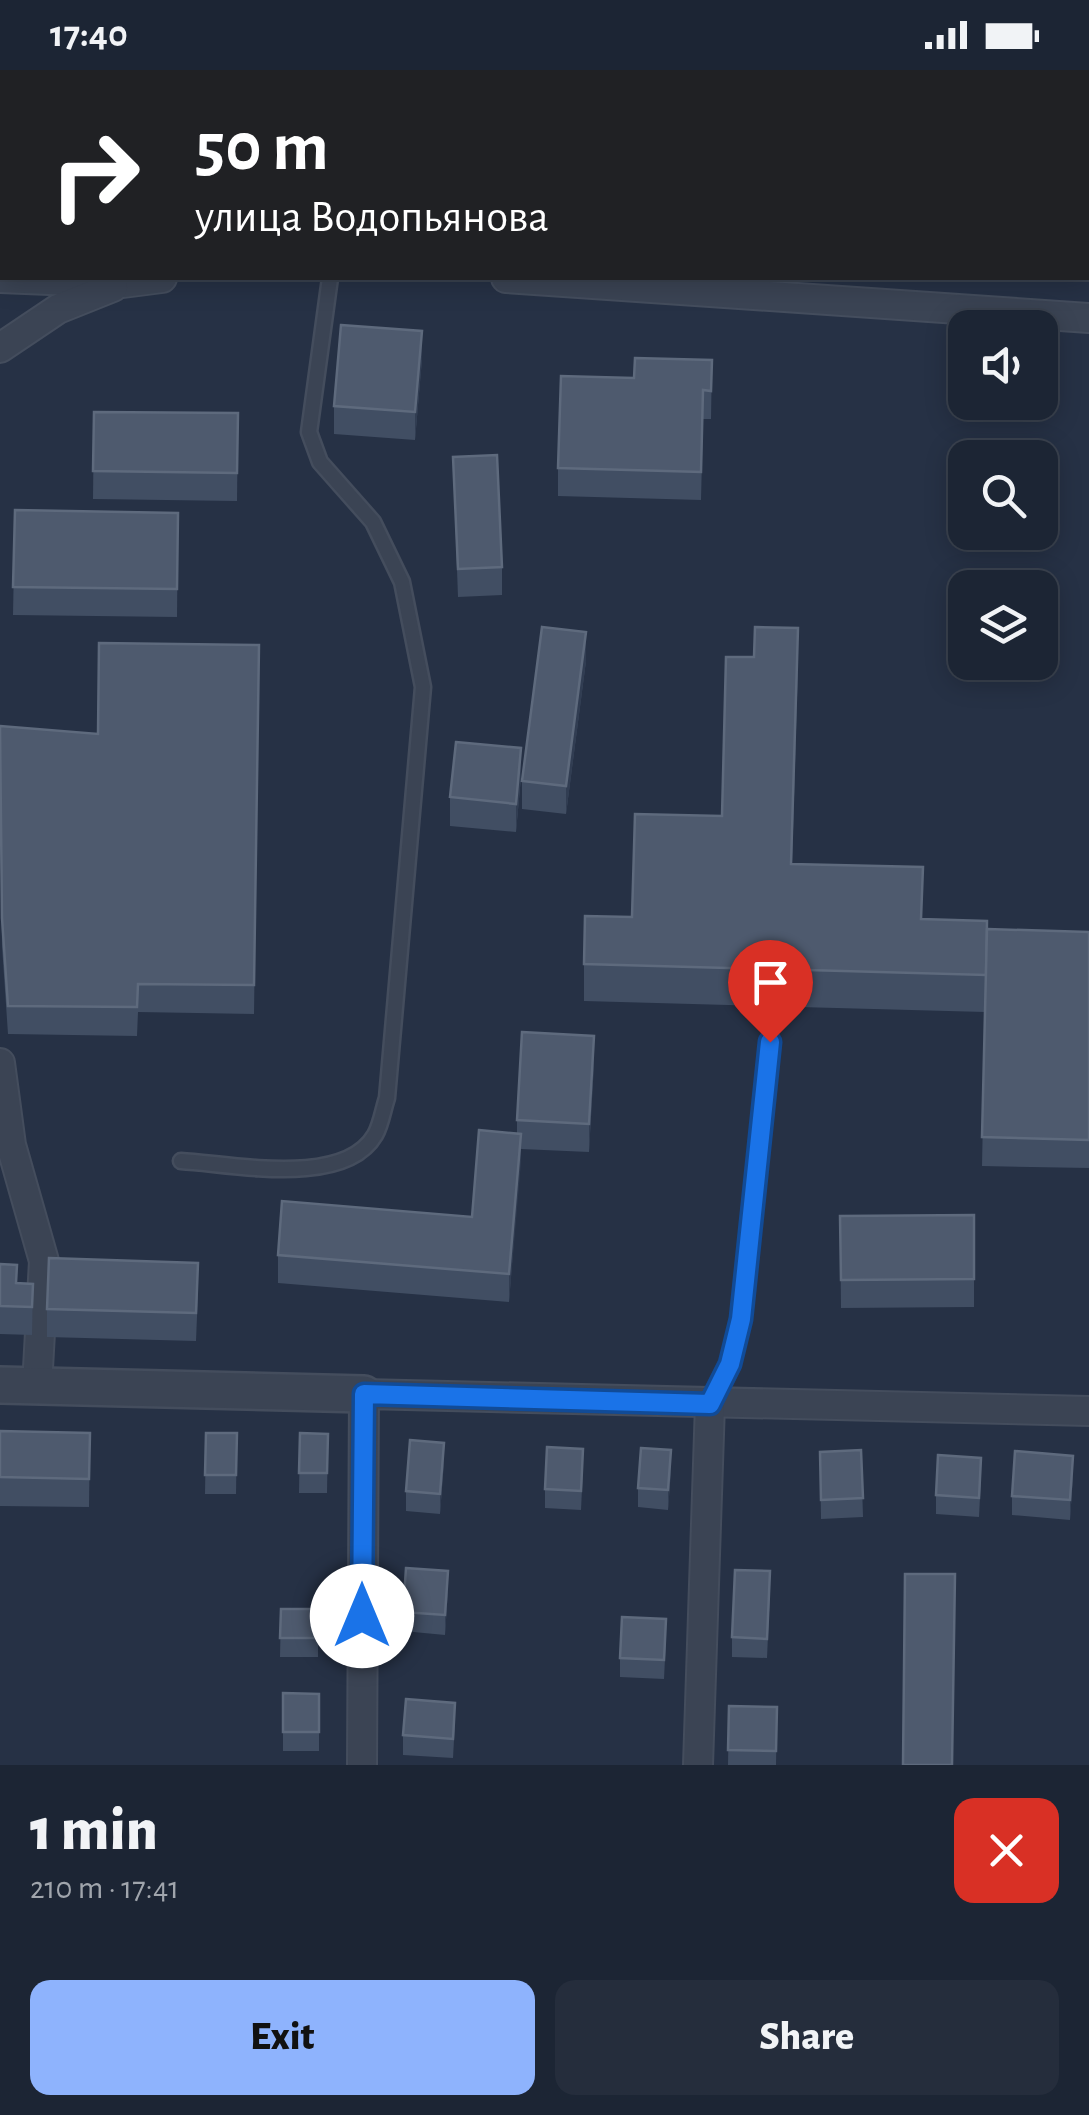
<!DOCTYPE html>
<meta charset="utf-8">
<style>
:root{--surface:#1c2534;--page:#252d3c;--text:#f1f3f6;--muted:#a0a5ac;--line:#3a424f;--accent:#8eb3fd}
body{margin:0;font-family:"Alegreya Sans",sans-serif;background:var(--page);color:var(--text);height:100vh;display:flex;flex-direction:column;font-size:38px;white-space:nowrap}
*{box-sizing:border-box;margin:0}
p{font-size:32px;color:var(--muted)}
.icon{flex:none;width:55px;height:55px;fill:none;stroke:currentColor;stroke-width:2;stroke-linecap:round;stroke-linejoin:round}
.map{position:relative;height:1695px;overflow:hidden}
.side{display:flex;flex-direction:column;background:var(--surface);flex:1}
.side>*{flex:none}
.guide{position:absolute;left:0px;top:0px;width:1090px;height:210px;box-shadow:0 5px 25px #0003,0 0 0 2px var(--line);background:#202124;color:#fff;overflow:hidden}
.buttons{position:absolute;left:948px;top:240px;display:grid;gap:20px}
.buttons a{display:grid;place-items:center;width:110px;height:110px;border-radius:20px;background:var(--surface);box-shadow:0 5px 25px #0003,0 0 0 2px var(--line);font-size:50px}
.pin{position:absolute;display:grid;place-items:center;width:85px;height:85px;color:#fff;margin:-102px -42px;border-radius:50% 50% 50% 0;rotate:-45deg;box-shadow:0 0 10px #0007}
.pin .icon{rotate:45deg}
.me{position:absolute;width:110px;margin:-55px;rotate:0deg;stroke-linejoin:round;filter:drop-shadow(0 0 8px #0008)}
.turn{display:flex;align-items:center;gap:35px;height:210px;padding:0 30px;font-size:45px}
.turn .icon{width:130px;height:130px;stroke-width:2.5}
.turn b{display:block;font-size:70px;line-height:85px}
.round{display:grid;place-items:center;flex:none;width:105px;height:105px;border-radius:20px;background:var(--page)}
.overview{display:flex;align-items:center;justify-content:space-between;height:170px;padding:0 30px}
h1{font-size:60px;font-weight:800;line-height:75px}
.button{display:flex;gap:20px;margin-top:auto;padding:20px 30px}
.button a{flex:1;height:115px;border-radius:20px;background:var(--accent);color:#111;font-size:40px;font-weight:800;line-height:115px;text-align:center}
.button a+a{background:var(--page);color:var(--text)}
.status{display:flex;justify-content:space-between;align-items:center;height:70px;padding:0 50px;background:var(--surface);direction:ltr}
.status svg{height:28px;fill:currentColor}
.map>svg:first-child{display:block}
</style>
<div class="status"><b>17:40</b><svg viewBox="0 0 49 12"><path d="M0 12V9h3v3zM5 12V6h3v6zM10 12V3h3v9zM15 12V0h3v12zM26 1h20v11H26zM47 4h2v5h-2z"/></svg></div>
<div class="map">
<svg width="1089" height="1695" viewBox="0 0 1089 1695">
<rect width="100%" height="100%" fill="#263145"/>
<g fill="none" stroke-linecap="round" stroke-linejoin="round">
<!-- service casing -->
<g stroke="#444d5d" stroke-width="19">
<g id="service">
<path d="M181,1091C233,1094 344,1118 375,1065C381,1055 383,1040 387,1028L423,617L402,512L373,452L320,392L309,362L330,208"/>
<polyline points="711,1333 729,1294 741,1249 770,972"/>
</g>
</g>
<!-- minor casing -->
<g stroke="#444d5d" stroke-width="32">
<g id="minor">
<polyline points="22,0 23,2"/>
<polyline points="0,208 123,213 162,208"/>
<polyline points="506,208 1089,248"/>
<polyline points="0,278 58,239 113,217"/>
<polyline points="0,993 11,1075 44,1191 37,1316"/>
<polyline points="362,1695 364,1324 1089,1341"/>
<polyline points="698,1695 710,1334"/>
</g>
</g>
<!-- tertiary casing -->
<g stroke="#444d5d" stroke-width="40">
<polyline id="tertiary" points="0,1315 364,1324"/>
</g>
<!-- service -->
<use href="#service" stroke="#3b4454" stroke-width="14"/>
<!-- minor -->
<use href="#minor" stroke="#3b4454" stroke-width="28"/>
<!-- tertiary -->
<use href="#tertiary" stroke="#3b4454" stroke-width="35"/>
</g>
<!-- wall -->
<g fill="#414e63">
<polygon points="422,289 415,370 334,364 334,336"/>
<polygon points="712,290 711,349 703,349 701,430 558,426 558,398 634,308"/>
<polygon points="94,342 238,343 237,431 93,429"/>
<polygon points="453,387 502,497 502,525 458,527"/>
<polygon points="15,440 178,443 177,547 13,545"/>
<polygon points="259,575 254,944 138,942 137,966 8,964 2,876 0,743 98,664"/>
<polygon points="586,591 566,744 522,739 522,711"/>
<polygon points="798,595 792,794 923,849 987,859 1089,862 1089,1098 982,1096 985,942 584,931 584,894 632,847 722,746"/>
<polygon points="521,707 516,762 450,756 450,727"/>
<polygon points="594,994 589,1082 521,1079 509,1232 278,1213 278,1185 472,1147 517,1063 517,1050"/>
<polygon points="974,1145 974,1237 841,1238 840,1146"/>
<polygon points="0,1194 17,1213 33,1214 32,1265 0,1264"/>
<polygon points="198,1222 196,1271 47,1267 47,1239"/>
<polygon points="0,1361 90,1363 89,1437 0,1436"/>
<polygon points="206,1363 237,1363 236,1424 205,1424"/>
<polygon points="300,1363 328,1364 327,1423 299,1423"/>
<polygon points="861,1380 863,1447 821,1449 820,1382"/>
<polygon points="444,1392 440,1444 406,1441 406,1421"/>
<polygon points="583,1398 581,1440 545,1438 545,1419"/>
<polygon points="671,1400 668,1440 638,1437 638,1418"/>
<polygon points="1073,1406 1070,1450 1012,1445 1012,1426"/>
<polygon points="981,1407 979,1447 936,1444 936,1425"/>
<polygon points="448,1520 445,1565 403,1561 403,1542"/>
<polygon points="770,1521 767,1588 732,1587 732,1567"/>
<polygon points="281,1539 318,1539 318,1587 280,1587"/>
<polygon points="666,1568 664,1609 620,1607 620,1588"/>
<polygon points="283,1623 319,1624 319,1681 283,1681"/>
<polygon points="729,1636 777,1637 776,1695 728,1695"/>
<polygon points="455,1652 453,1688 403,1685 403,1665"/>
</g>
<!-- shaded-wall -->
<g fill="#313d52">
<polygon points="422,261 422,289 415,370 415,342"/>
<polygon points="798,558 798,595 791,830 791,794"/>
<polygon points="586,562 586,591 566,744 566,716"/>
<polygon points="521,678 521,707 516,762 516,734"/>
<polygon points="594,966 594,994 589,1082 589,1054"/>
<polygon points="521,1064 521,1092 509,1232 509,1204"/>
<polygon points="444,1373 444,1392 440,1444 440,1424"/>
<polygon points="671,1380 671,1400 668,1440 668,1420"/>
<polygon points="1073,1386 1073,1406 1070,1450 1070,1430"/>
<polygon points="448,1501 448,1520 445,1565 445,1545"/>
</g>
<!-- building -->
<g fill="#4e5a6e" stroke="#5e6a7d" stroke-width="2.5">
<polygon points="836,0 968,0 970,2 832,2"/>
<polygon points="341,255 422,261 415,342 334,336"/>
<polygon points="635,288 712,290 711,321 703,320 701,402 558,398 561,306 634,308"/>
<polygon points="94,342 238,343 237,403 93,401"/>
<polygon points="497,385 502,497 458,499 453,387"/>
<polygon points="15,440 178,443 177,519 13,517"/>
<polygon points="542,557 586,562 566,716 522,711"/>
<polygon points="755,557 798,558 791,794 923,797 921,849 987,851 986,905 584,894 585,846 632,847 635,744 722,746 726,587 754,587"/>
<polygon points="99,573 259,575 254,915 138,914 137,937 8,936 2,848 0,656 98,664"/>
<polygon points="456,672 521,678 516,734 450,727"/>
<polygon points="987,859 1089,862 1089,1070 982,1067"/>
<polygon points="522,962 594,966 589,1054 517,1050"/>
<polygon points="479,1060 521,1064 509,1204 278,1185 282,1131 472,1147"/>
<polygon points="974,1145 974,1209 841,1210 840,1146"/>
<polygon points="49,1188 198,1193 196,1243 47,1239"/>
<polygon points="0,1194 17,1195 16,1213 33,1214 32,1237 0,1236"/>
<polygon points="0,1361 90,1363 89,1409 0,1407"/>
<polygon points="206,1363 237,1363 236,1405 205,1405"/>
<polygon points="300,1363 328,1364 327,1403 299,1403"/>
<polygon points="410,1370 444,1373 440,1424 406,1421"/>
<polygon points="547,1377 583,1379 581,1421 545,1419"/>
<polygon points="641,1378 671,1380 668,1420 638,1418"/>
<polygon points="861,1380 863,1428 821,1430 820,1382"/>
<polygon points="1015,1381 1073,1386 1070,1430 1012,1426"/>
<polygon points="938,1385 981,1388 979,1428 936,1425"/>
<polygon points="406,1498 448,1501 445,1545 403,1542"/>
<polygon points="735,1500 770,1501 767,1569 732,1567"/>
<polygon points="905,1504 955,1504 952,1695 903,1695"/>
<polygon points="281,1539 318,1539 318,1568 280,1568"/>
<polygon points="622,1547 666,1549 664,1590 620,1588"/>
<polygon points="283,1623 319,1624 319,1662 283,1662"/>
<polygon points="406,1629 455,1633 453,1669 403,1665"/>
<polygon points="729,1636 777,1637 776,1681 728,1680"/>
</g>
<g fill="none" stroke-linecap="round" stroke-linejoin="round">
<!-- route casing -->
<g stroke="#114b97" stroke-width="25">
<polyline id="route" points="362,1546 364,1324 710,1334 730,1294 741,1249 770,972"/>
</g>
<!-- route -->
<use href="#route" stroke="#1a73e8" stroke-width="18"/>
</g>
</svg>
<div class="buttons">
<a><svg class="icon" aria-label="sound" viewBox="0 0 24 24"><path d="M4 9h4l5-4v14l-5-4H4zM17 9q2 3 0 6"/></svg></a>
<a><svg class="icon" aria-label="search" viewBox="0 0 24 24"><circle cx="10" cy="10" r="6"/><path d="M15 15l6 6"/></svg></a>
<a><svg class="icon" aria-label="layers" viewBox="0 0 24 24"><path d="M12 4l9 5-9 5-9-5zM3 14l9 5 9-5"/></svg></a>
</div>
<div class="pin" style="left:770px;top:972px;background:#d93025"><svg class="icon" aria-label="arrive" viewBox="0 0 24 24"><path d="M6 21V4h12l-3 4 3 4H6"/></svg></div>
<svg class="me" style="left:362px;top:1546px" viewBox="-20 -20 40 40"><circle r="19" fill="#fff"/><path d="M0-13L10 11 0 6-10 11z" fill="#1a73e8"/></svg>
<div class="guide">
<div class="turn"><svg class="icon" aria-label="right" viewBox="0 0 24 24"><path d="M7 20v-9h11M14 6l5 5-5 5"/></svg><div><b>50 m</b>улица Водопьянова</div></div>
</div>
</div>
<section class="side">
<div class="overview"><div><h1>1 min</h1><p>210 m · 17:41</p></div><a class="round" style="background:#d93025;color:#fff"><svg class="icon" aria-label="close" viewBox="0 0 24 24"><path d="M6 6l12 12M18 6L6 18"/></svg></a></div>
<div class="button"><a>Exit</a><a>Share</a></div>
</section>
